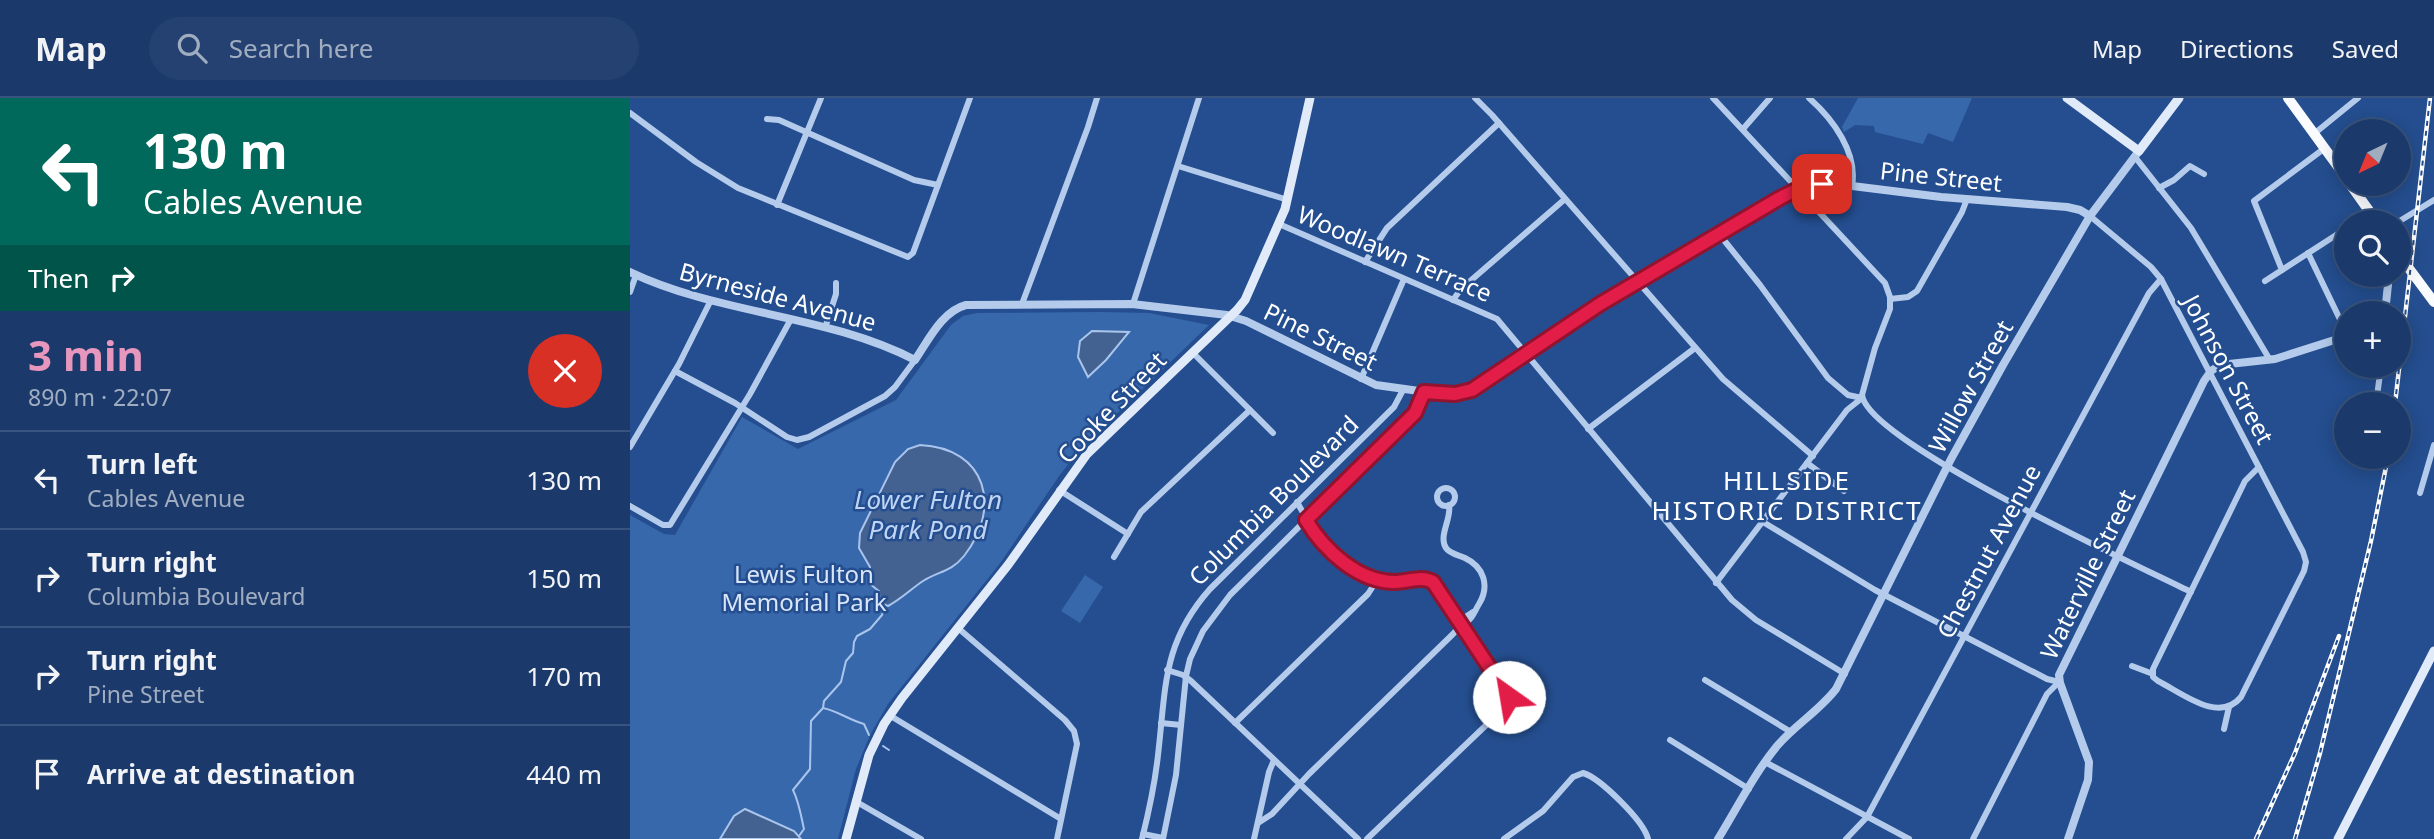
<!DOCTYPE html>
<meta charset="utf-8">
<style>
:root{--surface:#1b3a6b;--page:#244171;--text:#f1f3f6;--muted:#a0adc1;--line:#39547e;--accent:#e797bd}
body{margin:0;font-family:"Noto Sans",sans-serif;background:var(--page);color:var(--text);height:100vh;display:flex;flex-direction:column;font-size:26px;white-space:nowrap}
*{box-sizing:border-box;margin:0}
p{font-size:23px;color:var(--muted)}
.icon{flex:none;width:38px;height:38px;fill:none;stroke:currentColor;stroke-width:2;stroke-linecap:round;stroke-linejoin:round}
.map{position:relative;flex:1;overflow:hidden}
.sheet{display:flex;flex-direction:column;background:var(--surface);width:630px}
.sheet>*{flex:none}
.top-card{background:#00695c;color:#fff;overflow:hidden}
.needle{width:46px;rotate:223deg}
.fabs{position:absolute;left:1704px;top:21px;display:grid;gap:14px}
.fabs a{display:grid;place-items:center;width:77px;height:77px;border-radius:50%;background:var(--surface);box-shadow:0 4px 18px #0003,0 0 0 2px var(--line);font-size:35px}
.pin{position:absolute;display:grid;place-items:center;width:60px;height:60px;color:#fff;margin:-30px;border-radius:14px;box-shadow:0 4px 10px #0006}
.me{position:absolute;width:77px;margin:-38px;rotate:328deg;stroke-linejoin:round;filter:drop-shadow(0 0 5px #0008)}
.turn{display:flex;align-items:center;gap:24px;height:147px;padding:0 28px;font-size:32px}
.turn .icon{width:91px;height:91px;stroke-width:2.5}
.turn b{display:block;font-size:49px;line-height:60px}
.then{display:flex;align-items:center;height:66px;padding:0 28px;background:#0003;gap:14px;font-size:26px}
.round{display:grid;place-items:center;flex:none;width:74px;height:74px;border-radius:37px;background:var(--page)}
.headline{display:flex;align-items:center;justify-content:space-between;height:119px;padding:0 28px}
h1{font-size:42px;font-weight:700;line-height:52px;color:var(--accent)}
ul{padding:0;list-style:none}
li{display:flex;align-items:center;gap:21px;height:98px;padding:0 28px;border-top:2px solid var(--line)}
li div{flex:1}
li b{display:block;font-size:26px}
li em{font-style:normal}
header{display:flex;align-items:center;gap:42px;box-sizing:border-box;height:98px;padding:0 35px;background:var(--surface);border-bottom:2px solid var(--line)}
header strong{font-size:33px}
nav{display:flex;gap:38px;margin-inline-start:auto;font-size:24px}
.search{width:490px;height:63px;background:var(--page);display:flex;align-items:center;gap:18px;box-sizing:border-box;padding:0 24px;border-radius:38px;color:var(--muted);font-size:26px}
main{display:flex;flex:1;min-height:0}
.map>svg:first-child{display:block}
</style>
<header>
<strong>Map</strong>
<div class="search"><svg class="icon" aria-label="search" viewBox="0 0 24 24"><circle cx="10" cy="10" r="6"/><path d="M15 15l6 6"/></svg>Search here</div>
<nav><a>Map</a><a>Directions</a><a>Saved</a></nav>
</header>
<main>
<section class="sheet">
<div class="top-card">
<div class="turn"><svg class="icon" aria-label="left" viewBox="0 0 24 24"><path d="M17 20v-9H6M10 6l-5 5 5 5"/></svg><div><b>130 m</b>Cables Avenue</div></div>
<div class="then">Then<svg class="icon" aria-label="right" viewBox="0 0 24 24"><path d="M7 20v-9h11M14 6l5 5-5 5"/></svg></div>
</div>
<div class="headline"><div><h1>3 min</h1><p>890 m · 22:07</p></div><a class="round" style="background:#d93025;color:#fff"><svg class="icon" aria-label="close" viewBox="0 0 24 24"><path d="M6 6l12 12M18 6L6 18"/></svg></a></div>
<ul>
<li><svg class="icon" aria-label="left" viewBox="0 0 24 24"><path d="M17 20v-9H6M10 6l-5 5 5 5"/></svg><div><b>Turn left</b><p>Cables Avenue</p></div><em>130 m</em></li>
<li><svg class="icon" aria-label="right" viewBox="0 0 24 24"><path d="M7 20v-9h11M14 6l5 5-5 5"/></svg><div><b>Turn right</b><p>Columbia Boulevard</p></div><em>150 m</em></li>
<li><svg class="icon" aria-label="right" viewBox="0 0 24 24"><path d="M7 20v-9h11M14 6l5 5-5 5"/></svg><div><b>Turn right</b><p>Pine Street</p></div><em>170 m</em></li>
<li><svg class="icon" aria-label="arrive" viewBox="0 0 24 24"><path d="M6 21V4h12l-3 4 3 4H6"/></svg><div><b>Arrive at destination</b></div><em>440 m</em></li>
</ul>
</section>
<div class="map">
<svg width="1804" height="741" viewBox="0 0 1804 741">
<rect width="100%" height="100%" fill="#244e8f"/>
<!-- green -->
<g fill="#3868ac">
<polygon points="1228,0 1342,0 1323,44 1298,35 1293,46 1245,34 1244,28 1225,27 1214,34 1212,29"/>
<polygon points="469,214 519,215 579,227 451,350 429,378 371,464 258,606 240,637 226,671 208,741 0,741 0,417 34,436 45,437 112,319 168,351 266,302 321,227 333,218 347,215"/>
<polygon points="455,477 473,489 450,525 431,513"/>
</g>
<!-- water -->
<g fill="#446291" stroke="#a9c5ec" stroke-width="2">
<polygon points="462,233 499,234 476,262 458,279 448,259 450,243"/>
<path d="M290,347C357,350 372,410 334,458C321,474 309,473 293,483C281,491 271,501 258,508L250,505L249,493C235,483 240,485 240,469L229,450L230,435L265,364L278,351Z"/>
<polygon points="115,711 164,733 171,741 90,741 104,718"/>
</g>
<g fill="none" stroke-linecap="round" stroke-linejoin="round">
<!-- stream -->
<g stroke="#a9c5ec" stroke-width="2">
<path d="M193,610C208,613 219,622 234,626L239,637"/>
<polyline points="253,648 259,652"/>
<path d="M169,738L174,731C171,718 169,704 163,692L180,671L181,623L193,610L194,603L211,584L216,563L223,555L224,544L227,538L240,531L252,517L255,507"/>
</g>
<!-- minor -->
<g stroke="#b4cbec" stroke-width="6">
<polyline points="845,0 862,17 1093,281 1183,358"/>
<path d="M1083,0L1255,185L1260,199V211L1245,250L1232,297C1238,344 1509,468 1561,494"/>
<path d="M1179,0C1203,21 1228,55 1222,88"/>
<polyline points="0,15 66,64 108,90 278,159 283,155 340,0"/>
<polyline points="137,21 149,22 284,82 308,87"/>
<polyline points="1113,31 1140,0"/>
<polyline points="1685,35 1728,0"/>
<polyline points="1505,59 1561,130 1640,262"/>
<polyline points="548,68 658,102"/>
<polyline points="1529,90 1544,82 1560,68 1574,76"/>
<polyline points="147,107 191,0"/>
<path d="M1460,118L1521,169L1531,181L1673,454L1676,464L1674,473L1611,599C1589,626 1552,595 1528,583L1523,579V571L1615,383L1629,369"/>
<polyline points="1726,124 1740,115"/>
<polyline points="1768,124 1804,102"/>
<polyline points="649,126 867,221 1102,502 1126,522 1215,576"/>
<polyline points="1089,136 1130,187 1198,280 1218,297 1232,300"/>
<polyline points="1678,155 1717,236"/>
<polyline points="735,164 757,130 869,25"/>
<polyline points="1652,172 1624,103 1695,50"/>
<polyline points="1635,183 1717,130"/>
<polyline points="0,194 6,177"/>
<polyline points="1260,201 1278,199 1287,193 1332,114 1337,101"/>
<polyline points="823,202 831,191 935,101"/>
<polyline points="392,206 458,29 467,0"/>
<polyline points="503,206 569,0"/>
<polyline points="195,230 206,196 206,185"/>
<polyline points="562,254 643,335"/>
<polyline points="45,273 105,305 157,339 167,342 179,339 255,298 265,289 285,262"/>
<polyline points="731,281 774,181"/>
<polyline points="1746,306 1751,268"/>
<polyline points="958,331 1065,250"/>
<polyline points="0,349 49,266 81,202"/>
<polyline points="1177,365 1214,393"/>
<circle cx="816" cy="399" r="9"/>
<polyline points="429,392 498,436"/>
<polyline points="1790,395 1804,347"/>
<path d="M667,404C687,441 719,484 765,484C778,484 791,477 803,484L879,598L878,604L873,611L737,741"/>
<path d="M819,407C822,420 808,438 816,450C820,456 829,457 835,460C854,469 860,488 849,506C844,514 842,523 832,526"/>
<polyline points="0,408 33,427 40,427 120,296 161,221"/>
<polyline points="1133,424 1245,492 1417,581 1429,584"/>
<polyline points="484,459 511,414 620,312"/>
<polyline points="1086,485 1217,312 1232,300"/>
<polyline points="328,530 435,622 444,633 447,646 427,741"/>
<polyline points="1502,568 1523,576"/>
<polyline points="537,572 553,577 561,583 728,741"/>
<polyline points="1075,582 1161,634"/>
<polyline points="259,617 431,721"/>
<polyline points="531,625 551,627"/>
<polyline points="605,625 738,496 747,482"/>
<polyline points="1594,631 1599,609"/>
<polyline points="1040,642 1119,691"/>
<polyline points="1135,664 1279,741"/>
<polyline points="225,703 291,741"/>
<polyline points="628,725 642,716 679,676 823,536 832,526 834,520 843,514"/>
<polyline points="513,736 533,740"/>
<path d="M512,741C519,713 525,685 528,657C536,590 532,545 580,491L764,309L773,292"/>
<polyline points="533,741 546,677 556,578 560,561 573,533 600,497 784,315 795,294"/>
<polyline points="624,741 639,674 644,662"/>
<path d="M874,741L913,713L943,679L953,675C970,680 1014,723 1018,741"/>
<polyline points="1216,741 1237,719 1519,195 1531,181"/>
<polyline points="1343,741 1417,596 1429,584"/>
</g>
<!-- tertiary -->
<g stroke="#b4cbec" stroke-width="8">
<path d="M0,174C90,217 196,216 285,262C298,243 312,213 336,207L502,206L597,217L616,223L746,287L818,297L831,295L847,288L970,206L1164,93L1198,85L1311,99L1437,109L1450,112L1460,118"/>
<polyline points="1755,215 1759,177"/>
<path d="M1088,741C1107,710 1124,676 1147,648C1165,627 1189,613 1206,591L1321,361L1373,267L1460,118L1509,53"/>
<polyline points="1438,741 1458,682 1459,664 1430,585 1429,577 1574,283 1581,273 1590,267 1645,261 1717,238"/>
</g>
<!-- secondary -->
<g stroke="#e0eaf9" stroke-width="9">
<polyline points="1437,0 1509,53 1549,0"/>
<polyline points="216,741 239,657 254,626 272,600 378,467 457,356 607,212 615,202 655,111 680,0"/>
<polyline points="1708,741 1804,553"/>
</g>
<!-- primary -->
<g stroke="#f9fbff" stroke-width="10">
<polyline points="1658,0 1717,81"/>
<polyline points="1720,86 1747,124"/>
<polyline points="1769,157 1804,204"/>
</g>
<!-- rail casing -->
<g stroke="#fff" stroke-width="4.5">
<g id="rail">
<polyline points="1765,306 1800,0"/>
<polyline points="1626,741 1665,655 1709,538"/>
<polyline points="1665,741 1690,655 1741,443 1758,359"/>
</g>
</g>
<!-- rail -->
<use href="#rail" stroke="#244e8f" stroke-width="2" stroke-dasharray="5" stroke-linecap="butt"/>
</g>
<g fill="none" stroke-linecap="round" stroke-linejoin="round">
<!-- route casing -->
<g stroke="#92132f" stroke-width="18">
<path id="route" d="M879,599L803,484C791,477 778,484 765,484C728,484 694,452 676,422L785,315L794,294L825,296L842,292L970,206L1150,100L1164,93L1192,86"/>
</g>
<!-- route -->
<use href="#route" stroke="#e11d48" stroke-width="12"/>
</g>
<g text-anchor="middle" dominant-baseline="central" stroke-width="5" stroke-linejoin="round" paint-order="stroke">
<!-- street labels -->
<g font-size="24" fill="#fff" stroke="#244e8f">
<text transform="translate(1311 78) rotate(6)">Pine Street</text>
<text transform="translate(765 155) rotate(23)">Woodlawn Terrace</text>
<text transform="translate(148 198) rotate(15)">Byrneside Avenue</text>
<text transform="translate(691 238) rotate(26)">Pine Street</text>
<text transform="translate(1599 271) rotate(62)">Johnson Street</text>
<text transform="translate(1340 288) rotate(-61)">Willow Street</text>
<text transform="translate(481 309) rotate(-46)">Cooke Street</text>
<text transform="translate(643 402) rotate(-45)">Columbia Boulevard</text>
<text transform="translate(1358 453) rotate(-62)">Chestnut Avenue</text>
<text transform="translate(1457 476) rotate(-64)">Waterville Street</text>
</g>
<!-- park labels -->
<g font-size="24" fill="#d9e6f9" stroke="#244e8f">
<text x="174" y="475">Lewis Fulton<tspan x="174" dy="28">Memorial Park</tspan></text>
</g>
<!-- neighbourhood labels -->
<g font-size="26" letter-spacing="2" fill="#fff" stroke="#244e8f">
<text x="1157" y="382">HILLSIDE<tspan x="1157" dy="30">HISTORIC DISTRICT</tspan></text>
</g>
<!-- water labels -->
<g font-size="26" font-style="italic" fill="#c0d5f3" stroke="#244e8f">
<text x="298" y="401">Lower Fulton<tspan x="298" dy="30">Park Pond</tspan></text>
</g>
</g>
</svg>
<div class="fabs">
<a><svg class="needle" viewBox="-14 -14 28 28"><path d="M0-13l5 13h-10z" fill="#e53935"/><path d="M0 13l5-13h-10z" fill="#a0adc1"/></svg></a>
<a><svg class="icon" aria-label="search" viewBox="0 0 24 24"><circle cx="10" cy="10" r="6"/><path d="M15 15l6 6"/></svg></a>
<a>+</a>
<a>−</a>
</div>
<div class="pin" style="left:1192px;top:86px;background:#d93025"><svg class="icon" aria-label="arrive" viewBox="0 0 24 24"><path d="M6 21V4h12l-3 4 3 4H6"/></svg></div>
<svg class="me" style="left:879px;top:599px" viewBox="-20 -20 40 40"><circle r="19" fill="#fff"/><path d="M0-13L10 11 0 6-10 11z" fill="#e11d48"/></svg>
</div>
</main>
